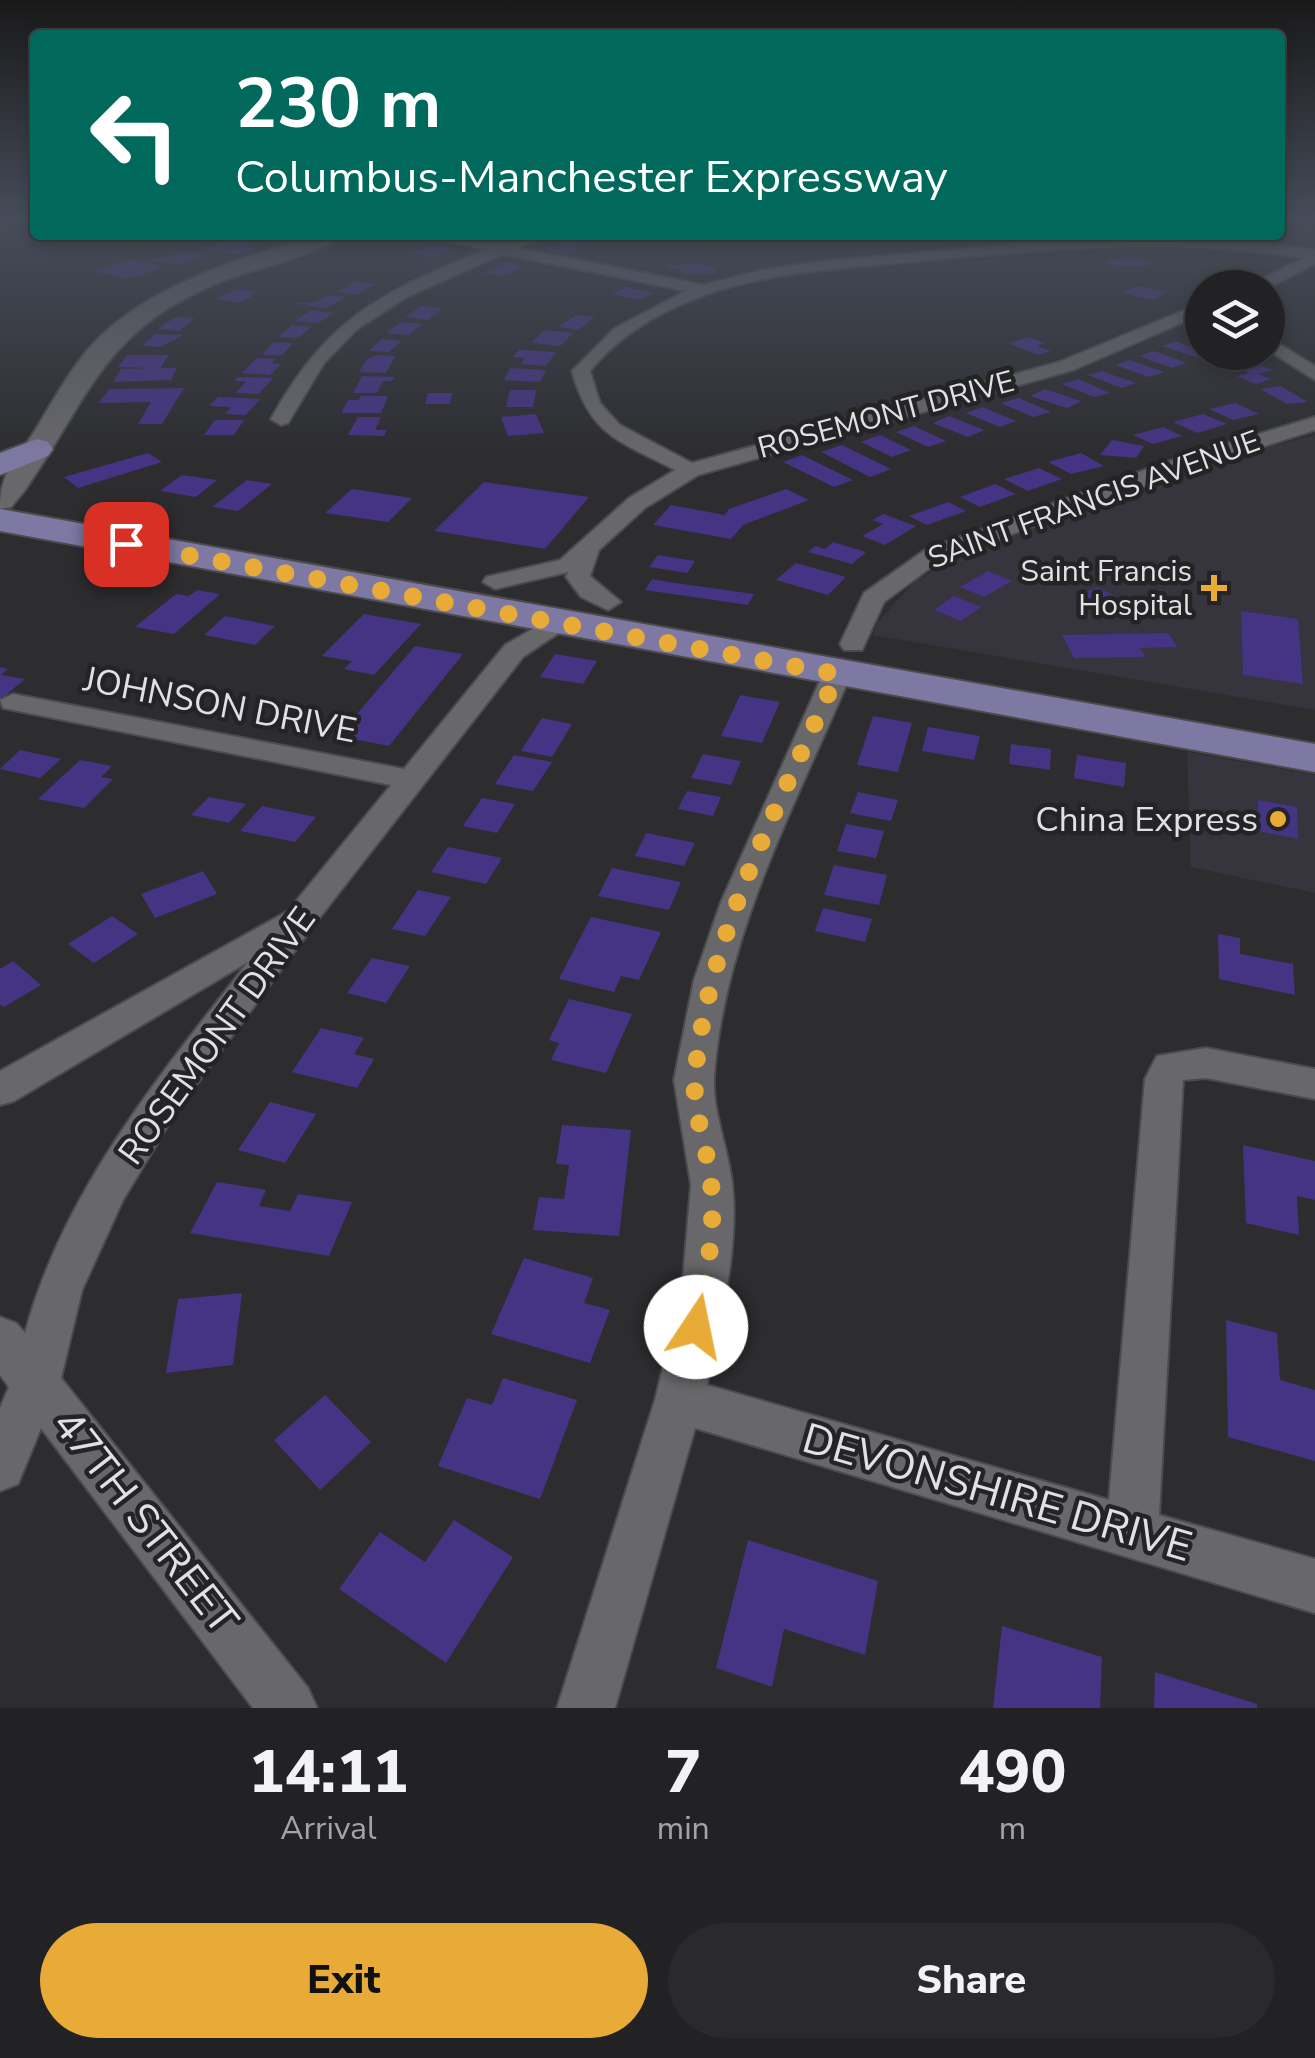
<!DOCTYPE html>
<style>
:root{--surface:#222224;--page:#2a2a2c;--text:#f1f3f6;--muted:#a2a4a6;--line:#3f3f41;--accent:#e8ab37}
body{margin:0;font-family:"Nunito Sans",sans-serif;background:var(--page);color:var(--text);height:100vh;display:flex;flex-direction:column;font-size:38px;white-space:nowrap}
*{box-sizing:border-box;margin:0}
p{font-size:32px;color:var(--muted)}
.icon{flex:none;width:55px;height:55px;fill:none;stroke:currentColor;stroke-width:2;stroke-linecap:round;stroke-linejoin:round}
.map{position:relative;height:1708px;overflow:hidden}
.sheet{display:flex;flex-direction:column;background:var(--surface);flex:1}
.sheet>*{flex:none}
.guide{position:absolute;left:30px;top:30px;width:1255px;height:210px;border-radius:10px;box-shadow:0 5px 15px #0003,0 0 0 2px var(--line);background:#00695c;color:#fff;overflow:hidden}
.fabs{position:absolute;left:1185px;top:270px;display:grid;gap:20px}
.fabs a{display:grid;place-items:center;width:100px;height:100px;border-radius:50%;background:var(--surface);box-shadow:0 5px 15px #0003,0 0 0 2px var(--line);font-size:50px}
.pin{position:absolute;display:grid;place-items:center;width:85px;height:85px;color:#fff;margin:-42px;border-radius:20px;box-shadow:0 5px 15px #0006}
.me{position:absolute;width:110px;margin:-55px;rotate:11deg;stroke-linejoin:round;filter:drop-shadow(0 0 8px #0008)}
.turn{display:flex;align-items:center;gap:35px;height:210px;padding:0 40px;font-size:45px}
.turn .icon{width:130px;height:130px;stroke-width:2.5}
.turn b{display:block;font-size:70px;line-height:85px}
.eta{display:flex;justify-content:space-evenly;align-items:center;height:170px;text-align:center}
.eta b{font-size:60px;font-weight:800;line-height:70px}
.action{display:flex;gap:20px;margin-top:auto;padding:20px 40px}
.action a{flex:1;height:115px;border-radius:60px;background:var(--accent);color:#111;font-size:40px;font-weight:800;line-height:115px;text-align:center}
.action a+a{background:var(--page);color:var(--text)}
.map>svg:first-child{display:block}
</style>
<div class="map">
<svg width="1315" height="1708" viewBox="0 0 1315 1708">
<rect width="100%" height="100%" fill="#2d2d30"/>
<!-- built -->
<g fill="#36353d">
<polygon points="1315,435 1315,710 873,635 877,623 914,582 980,543 1016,535 1255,451"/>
<polygon points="1187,752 1315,775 1315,893 1191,867"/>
</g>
<!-- building -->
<g fill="#453384">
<polygon points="233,240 256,244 250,247 256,248 237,255 201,248"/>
<polygon points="569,241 583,244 566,255 544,250"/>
<polygon points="436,246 452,249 432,258 413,251"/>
<polygon points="189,252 208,256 179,265 151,259"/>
<polygon points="1139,257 1150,265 1116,267 1105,260"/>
<polygon points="132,259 165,267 128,279 94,271"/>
<polygon points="508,263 525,267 501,276 484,273"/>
<polygon points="693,264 713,266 717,273 682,274 679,268 670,269 668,265"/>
<polygon points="355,281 375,284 357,295 337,292"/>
<polygon points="626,287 653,293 639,300 612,294"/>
<polygon points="1132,287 1143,287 1167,292 1154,300 1122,293"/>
<polygon points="237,289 256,291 251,294 255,295 240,303 215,299"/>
<polygon points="328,295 346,297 325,309 294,303 316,302"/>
<polygon points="421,306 443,308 428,320 405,317"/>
<polygon points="311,310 334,313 318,323 295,321"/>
<polygon points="576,315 595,317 578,330 558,327"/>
<polygon points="175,317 195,318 179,331 158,329"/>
<polygon points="401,322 423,324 408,335 386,333"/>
<polygon points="292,325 311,327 298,338 278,337"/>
<polygon points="545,330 573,333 560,346 531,343"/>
<polygon points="155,334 183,335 161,347 142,346"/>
<polygon points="1029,337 1045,343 1037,346 1051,351 1038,355 1008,343"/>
<polygon points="382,339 402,341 389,352 369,351"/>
<polygon points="1176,341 1202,352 1228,358 1214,363 1162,346"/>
<polygon points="273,342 293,343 282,355 262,355"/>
<polygon points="519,350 556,352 546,366 521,364 525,358 513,357"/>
<polygon points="1154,351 1187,363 1172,368 1139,356"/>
<polygon points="127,355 169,355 160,368 177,368 171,380 113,382 121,369 153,368 118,367"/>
<polygon points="378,355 395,356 386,373 359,372 367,359"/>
<polygon points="257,358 276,359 272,363 281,364 270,375 242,373"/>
<polygon points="1130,360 1164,372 1149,377 1115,365"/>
<polygon points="1254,363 1272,370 1258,374 1271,379 1256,384 1236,376 1249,373 1237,368"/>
<polygon points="510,368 546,370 540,382 504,380"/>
<polygon points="1102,371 1136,383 1122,388 1088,375"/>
<polygon points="362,376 395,377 392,381 383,381 377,393 353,393"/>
<polygon points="238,377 273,378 259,394 236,393 246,381 234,381"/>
<polygon points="1078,379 1110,393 1094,397 1062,384"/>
<polygon points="1280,386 1308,402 1287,404 1260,389"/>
<polygon points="184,388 162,424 138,424 151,402 99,403 109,389"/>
<polygon points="1045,389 1081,401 1067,408 1030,396"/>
<polygon points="510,390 536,390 533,407 506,407"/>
<polygon points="428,393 452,393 450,404 425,404"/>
<polygon points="361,396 388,396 381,413 341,413 348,400 359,400"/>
<polygon points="218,397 260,399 246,415 225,414 231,407 209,406"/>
<polygon points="1019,398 1051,412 1033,417 1001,403"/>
<polygon points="1235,403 1259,414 1233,420 1209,409"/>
<polygon points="982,407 1016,421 1000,427 966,413"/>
<polygon points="536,414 544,433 508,436 501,417"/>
<polygon points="1203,414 1227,424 1197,433 1173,422"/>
<polygon points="949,416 984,430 968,437 933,423"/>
<polygon points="358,417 381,417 375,430 387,430 384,436 348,435"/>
<polygon points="215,420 244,420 234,435 204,435"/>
<polygon points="914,426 946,441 928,447 896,432"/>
<polygon points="1163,427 1182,436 1153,444 1133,435"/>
<polygon points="880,435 911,450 892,457 861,442"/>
<polygon points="1112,440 1144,446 1136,458 1100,455"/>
<polygon points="842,445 891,469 870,477 821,452"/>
<polygon points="148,453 162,462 78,488 64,477"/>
<polygon points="1081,453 1104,466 1071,474 1048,462"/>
<polygon points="802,455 853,480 834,487 783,462"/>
<polygon points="1039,468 1062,479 1028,491 1004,479"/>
<polygon points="182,475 217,480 196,497 160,491"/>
<polygon points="247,480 272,484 238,511 212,507"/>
<polygon points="484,482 589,497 545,549 434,531"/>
<polygon points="995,484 1016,494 980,507 960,497"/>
<polygon points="352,489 412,498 388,522 325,513"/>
<polygon points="786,489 809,500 743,525 731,539 653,525 671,505 725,515 729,509"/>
<polygon points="948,502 966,511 927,525 909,516"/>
<polygon points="883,514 916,526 885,545 862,536 883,524 872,520"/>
<polygon points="833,542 866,552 852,564 808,552 815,546 825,549"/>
<polygon points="658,555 695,561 687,573 649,567"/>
<polygon points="796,563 846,577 828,595 776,580"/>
<polygon points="988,571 1012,581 984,597 960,587"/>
<polygon points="652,579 669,582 754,594 748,605 645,590"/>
<polygon points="1096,587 1115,596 1099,604 1080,595"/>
<polygon points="197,590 220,594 174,634 135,627 176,594 189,596"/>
<polygon points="954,596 981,607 961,621 934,610"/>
<polygon points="1241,611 1298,619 1303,684 1243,675"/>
<polygon points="364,614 421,624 374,675 344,669 352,661 322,656"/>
<polygon points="225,616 275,626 255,645 204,635"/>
<polygon points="1168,633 1177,647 1140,648 1146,657 1074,658 1062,635"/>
<polygon points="415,646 463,654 389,746 338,736"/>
<polygon points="555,654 597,661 583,684 540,677"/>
<polygon points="0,667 8,669 1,675 25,679 0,700"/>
<polygon points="740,695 780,702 762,743 721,736"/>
<polygon points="873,716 912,723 898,772 857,765"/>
<polygon points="542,718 572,724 552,757 521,751"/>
<polygon points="928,727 980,736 974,760 922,751"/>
<polygon points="1011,744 1051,749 1050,770 1009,764"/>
<polygon points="20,750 61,759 40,778 0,769"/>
<polygon points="703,754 741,761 731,785 691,778"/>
<polygon points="514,755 552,762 533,791 495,784"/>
<polygon points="1077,755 1126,763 1124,787 1074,778"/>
<polygon points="80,760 112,766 101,777 113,779 84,808 38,799"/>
<polygon points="687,791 721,797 713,816 678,809"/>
<polygon points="858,792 898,800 891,821 850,813"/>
<polygon points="209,797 246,804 229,823 191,815"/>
<polygon points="482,798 515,804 497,833 463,826"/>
<polygon points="1258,800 1297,807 1298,839 1258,831"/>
<polygon points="262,806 316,817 295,842 240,831"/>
<polygon points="846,824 884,831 876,858 837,851"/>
<polygon points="646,833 695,843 684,866 635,856"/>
<polygon points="448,847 502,858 486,884 431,872"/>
<polygon points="834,865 887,875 879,905 824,895"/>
<polygon points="612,868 681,882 669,910 598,896"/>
<polygon points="203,871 217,894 155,918 141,894"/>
<polygon points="418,890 451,897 425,936 392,929"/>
<polygon points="823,908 872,919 865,942 815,931"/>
<polygon points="112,916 138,934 94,963 68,944"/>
<polygon points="591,917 661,932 639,980 621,976 614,992 559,979"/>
<polygon points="1218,934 1240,938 1240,954 1293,964 1295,995 1219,979"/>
<polygon points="372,958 410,966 386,1003 347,993"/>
<polygon points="13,961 41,985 4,1007 0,1004 0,969"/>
<polygon points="569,999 632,1014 606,1073 551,1060 559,1043 549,1040"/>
<polygon points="321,1028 364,1038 354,1054 374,1059 357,1088 292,1072"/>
<polygon points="270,1102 316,1114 285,1163 238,1150"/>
<polygon points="562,1125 631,1130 619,1236 533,1230 539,1197 564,1199 569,1165 556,1164"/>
<polygon points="1243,1145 1315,1161 1315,1200 1297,1196 1299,1235 1246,1223"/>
<polygon points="217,1182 266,1190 259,1206 290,1211 298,1194 352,1202 329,1256 190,1233"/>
<polygon points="524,1258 593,1278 584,1303 610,1310 590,1363 491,1334"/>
<polygon points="242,1293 233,1365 166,1373 178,1299"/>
<polygon points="1226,1320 1277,1333 1280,1380 1315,1390 1315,1461 1228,1437"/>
<polygon points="503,1378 577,1400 540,1499 438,1466 467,1398 492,1405"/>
<polygon points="325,1395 371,1442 320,1490 274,1440"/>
<polygon points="454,1520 513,1557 446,1663 339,1589 380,1532 425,1562"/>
<polygon points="748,1540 878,1581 865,1655 784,1629 772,1687 716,1668"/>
<polygon points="1002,1626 1102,1657 1100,1708 993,1708"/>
<polygon points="1155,1672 1257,1704 1257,1708 1154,1708"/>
</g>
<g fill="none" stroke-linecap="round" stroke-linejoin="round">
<!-- street casing -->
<g stroke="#4b4b4d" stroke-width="4">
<g id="street">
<path d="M426,235C450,235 480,245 499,244C515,243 529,235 547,235L518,248L704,285L762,270L826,261L1070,239L1217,238L1315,250V264L1267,288H1245L1303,258C1175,238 1047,249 918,261C846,268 771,271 702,296C659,312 619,335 590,371L600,403L620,425L692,463L1059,362L1202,303V314L1073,370L698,475L645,508L599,550L590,576L621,602L608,610L581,597L566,577L568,572L495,589L483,582L486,577L560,560L629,498L675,470C620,441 590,436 572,371L615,328L686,291L503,254L407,297L357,329L324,363L288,423L281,425L271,419C328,317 380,293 485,250Z"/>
<polygon points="1268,337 1315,366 1315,380 1268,350"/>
<polygon points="1315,417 1315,430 1180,473 941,560 884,602 862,650 844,650 840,644 864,593 925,550 1164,463"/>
<path d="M557,615L570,623L566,628L523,657L317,921L176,1112L123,1200L82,1290L61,1378L308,1688L317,1708H253L41,1428L18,1484L0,1491V1408L9,1387L0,1375V1317L16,1323L25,1333C63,1192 159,1076 248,962L14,1101L0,1105V1071L288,911L391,785L13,710L3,708L0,700L13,694L404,769L505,645Z"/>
<path d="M837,666L851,674C797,802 724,935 714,1077C712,1110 728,1148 732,1182C740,1245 720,1323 707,1385L1109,1500L1145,1079L1157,1056L1206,1048L1315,1069V1099L1206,1078L1183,1080L1159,1515L1315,1559V1613L695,1428L615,1708H557L655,1400L682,1291L691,1185L674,1080L694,980L721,902L823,674Z"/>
</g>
</g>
<!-- secondary casing -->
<g stroke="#4b4b4d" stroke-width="4">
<path id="secondary" d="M314,235H344C325,253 244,271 215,284C101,333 90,397 25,490L11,507L0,509C0,470 16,461 36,429C53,401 69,371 91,346C150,283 235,262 314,235Z"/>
</g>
<!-- primary casing -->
<g stroke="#4b4b4d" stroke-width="4">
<g id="primary">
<polygon points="37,439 48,442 53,449 48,456 0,475 0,453"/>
<polygon points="0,509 1315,744 1315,772 0,531"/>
</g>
</g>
<!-- street -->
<use href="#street" fill="#68686b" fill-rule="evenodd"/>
<!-- secondary -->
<use href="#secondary" fill="#68686b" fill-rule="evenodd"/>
<!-- primary -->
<use href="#primary" fill="#7e79a2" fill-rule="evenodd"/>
</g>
<!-- sky -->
<linearGradient id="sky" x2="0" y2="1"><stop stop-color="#19191a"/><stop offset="0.48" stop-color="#464c59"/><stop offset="1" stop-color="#464c59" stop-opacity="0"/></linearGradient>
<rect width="1315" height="456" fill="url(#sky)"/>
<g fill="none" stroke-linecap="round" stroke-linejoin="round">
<!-- route -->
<path stroke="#e8ab37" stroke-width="18" stroke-dasharray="0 32.4" d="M126,544L837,674C781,802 707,936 695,1077C692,1112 708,1148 711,1183C716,1228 706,1283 696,1327"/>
</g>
<!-- markers -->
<g fill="#e8ab37" stroke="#242426" stroke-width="4">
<path d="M1209 573h10v10h10v10h-10v10h-10v-10h-10v-10h10z"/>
<circle cx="1278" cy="819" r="10"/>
</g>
<g text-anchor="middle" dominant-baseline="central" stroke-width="9" stroke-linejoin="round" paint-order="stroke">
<!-- far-street labels -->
<g font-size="30" fill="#e1e1e3" stroke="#242426">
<text transform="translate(886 415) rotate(-15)">ROSEMONT DRIVE</text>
<text transform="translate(1094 500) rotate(-20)">SAINT FRANCIS AVENUE</text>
</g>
<!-- far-poi labels -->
<g font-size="30" fill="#e1e1e3" stroke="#242426" text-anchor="end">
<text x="1192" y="571">Saint Francis<tspan x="1192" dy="34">Hospital</tspan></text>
</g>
<!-- street labels -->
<g font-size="35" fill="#e1e1e3" stroke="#242426">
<text transform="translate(220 705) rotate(11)">JOHNSON DRIVE</text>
<text transform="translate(217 1036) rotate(-54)">ROSEMONT DRIVE</text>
</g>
<!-- poi labels -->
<g font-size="35" fill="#e1e1e3" stroke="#242426" text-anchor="end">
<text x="1258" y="819">China Express</text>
</g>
<!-- near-street labels -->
<g font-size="42" fill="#e1e1e3" stroke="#242426">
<text transform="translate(997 1493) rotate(16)">DEVONSHIRE DRIVE</text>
<text transform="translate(145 1522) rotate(52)">47TH STREET</text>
</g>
</g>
</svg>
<div class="fabs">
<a><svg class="icon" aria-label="layers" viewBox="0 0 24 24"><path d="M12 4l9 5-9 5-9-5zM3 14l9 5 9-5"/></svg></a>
</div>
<div class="pin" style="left:126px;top:544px;background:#d93025"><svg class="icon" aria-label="arrive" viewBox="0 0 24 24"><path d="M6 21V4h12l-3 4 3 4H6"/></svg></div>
<svg class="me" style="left:696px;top:1327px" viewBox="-20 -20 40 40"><circle r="19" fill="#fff"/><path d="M0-13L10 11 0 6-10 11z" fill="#e8ab37"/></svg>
<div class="guide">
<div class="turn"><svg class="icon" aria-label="left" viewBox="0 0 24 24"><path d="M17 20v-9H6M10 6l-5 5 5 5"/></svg><div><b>230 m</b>Columbus-Manchester Expressway</div></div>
</div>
</div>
<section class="sheet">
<div class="eta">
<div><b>14:11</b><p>Arrival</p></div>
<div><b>7</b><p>min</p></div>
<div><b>490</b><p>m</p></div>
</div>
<div class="action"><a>Exit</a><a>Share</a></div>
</section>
